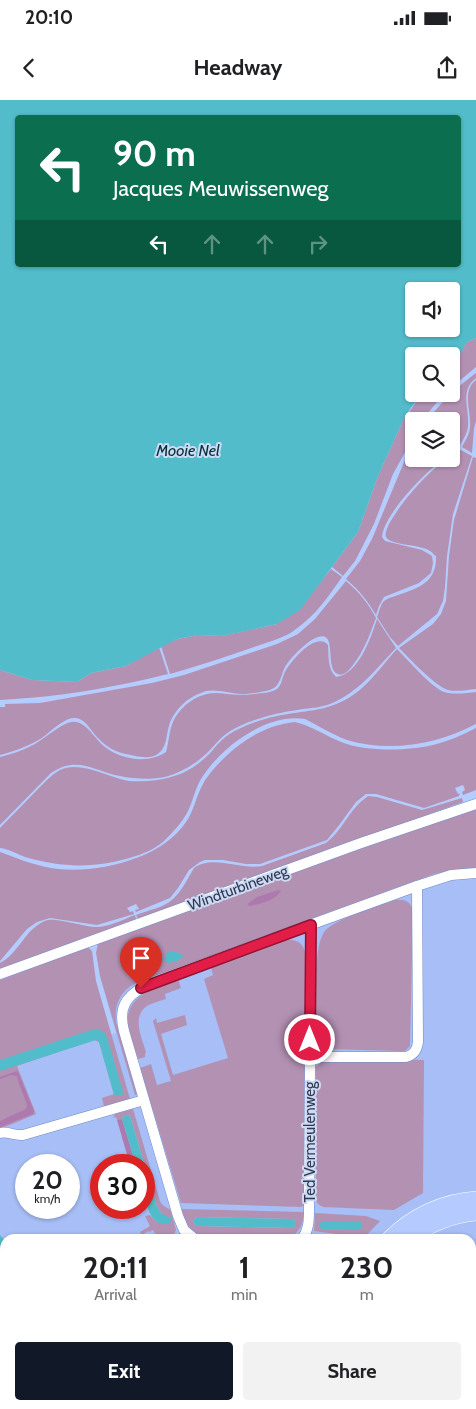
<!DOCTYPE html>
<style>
:root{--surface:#fff;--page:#f2f2f2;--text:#202124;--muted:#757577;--accent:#111827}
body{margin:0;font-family:Cabin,sans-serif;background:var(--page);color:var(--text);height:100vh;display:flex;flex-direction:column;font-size:19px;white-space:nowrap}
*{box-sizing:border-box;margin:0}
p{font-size:16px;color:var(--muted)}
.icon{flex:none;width:28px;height:28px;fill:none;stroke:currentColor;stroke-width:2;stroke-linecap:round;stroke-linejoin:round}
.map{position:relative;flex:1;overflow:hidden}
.details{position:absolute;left:0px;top:1134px;width:476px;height:176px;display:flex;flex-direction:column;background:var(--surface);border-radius:15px 15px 0 0;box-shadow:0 1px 4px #0004}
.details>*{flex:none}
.banner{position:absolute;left:15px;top:15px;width:446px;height:152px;border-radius:5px;box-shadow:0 1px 4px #0004;background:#0b6e4f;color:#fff;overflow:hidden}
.tools{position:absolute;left:405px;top:182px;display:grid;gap:10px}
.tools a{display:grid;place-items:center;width:55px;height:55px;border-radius:5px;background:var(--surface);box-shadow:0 1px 4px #0004;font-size:25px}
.speed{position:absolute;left:15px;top:1054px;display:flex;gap:10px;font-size:25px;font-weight:700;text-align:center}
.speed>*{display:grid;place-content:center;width:65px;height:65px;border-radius:50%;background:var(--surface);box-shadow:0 1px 4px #0004;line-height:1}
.speed small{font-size:12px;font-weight:400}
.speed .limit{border:8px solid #d22;background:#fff;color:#111}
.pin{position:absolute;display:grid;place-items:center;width:42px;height:42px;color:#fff;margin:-51px -21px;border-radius:50% 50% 50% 0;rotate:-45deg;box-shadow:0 0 5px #0007}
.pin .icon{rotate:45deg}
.me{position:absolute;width:55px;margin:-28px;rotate:0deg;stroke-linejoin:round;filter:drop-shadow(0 0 4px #0008)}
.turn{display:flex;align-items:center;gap:18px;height:105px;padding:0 15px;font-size:22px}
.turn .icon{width:65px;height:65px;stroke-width:2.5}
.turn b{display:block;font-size:35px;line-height:42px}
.lanes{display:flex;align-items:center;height:48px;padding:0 15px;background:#0003;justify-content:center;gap:25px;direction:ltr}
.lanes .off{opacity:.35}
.eta{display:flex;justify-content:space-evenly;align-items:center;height:85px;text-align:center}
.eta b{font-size:30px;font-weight:800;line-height:35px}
.cta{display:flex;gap:10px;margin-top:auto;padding:10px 15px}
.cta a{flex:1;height:58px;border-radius:5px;background:var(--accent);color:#fff;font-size:20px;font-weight:800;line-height:58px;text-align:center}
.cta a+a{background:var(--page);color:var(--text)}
.status{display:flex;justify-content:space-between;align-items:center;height:35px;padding:0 25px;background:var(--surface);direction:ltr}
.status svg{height:14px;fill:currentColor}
header{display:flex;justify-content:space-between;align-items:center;height:65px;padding:0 15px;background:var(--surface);font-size:22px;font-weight:800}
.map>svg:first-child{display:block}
</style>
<div class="status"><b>20:10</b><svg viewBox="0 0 49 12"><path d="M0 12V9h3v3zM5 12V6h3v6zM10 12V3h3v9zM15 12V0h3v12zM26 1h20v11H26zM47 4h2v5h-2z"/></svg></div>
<header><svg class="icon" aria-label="back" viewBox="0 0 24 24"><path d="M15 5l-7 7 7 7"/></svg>Headway<svg class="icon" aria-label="share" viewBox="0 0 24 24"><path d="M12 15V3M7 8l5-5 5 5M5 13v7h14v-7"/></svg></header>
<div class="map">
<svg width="476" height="1309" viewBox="0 0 476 1309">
<rect width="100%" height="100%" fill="#b5ccff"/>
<!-- built -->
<g fill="#a7bef6" fill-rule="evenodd">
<path d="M476,721V1309H396V1305H471V1139H5V1141L0,1135V1029L17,966L116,933L100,876ZM26,1065H69V1108H26ZM101,1065H144V1108H101Z"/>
<polygon points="61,1305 237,1305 233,1309 62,1309"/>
</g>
<!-- green -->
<g fill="#b391b3" fill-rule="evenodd">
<polygon points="476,238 476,267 451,288 451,261 456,260 467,242"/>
<path d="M476,273V278C459,291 470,309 468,327C467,334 463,340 460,345L451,341V321H427C441,302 457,287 476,273Z"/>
<path d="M476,280V321L474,328L472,353L462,347C465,341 469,335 470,328C472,313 461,291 476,280Z"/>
<polygon points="421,294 444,294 421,321 418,321 408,314"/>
<polygon points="405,316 414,321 414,336 393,374 374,424 355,461 343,476 332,467 358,432 378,376"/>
<path d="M414,344V359H444C425,372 384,414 382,437L385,441L422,450L432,456L433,463L431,473L419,483L384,497L379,506L376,515C367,500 360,491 346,479L360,461L372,439L407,355Z"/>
<path d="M459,349L472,356L453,414L447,456L445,487L443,501L437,514L398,546L390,537L377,517C379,513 380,506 383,502C387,498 393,497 398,495C419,488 437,482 436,456C435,456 431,451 430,451C421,444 391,446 386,437C380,425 436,359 451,359V356Z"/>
<path d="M473,357L476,358V589C467,590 456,592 448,590C435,586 409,558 399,548L433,524L441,514L446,501L449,456L454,420Z"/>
<path d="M331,469L342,477C328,497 316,515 296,529C285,538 268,542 254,547C226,557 198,566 170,574L161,546L177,539L198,535L222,536L277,524L318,485Z"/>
<path d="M346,481C359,492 368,503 376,518C369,537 362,556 348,571C345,573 342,576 338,574C324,569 338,530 318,537C308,540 291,557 285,567C281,575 280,586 272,589C266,592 248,594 242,594C229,594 213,587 201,593C187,598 177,608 171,620C165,633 169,650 154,656C148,658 141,657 135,656C127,654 118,653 110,648C105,645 100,640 96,636C90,629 84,617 74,618C64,618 50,632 42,638C29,646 15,651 0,655V607H5V604L40,603L152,583L184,575L277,544L298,534L315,519Z"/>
<path d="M377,519L396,548C376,569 358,593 330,604C320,608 308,608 297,610C275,613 244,621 226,634C220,638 215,645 210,650C197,663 183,672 165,677C151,680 133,679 120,676C94,671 77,655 51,673L0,725V657C11,654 22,651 33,645C43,640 63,622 72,622C86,620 95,640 105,647C122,660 148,664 166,652C169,642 169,631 173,622C181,605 198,593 216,593C230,594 240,596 254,594C262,593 271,593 277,589C282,585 282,577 285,572C291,561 316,531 328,545C329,556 327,568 336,577C358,575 371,538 377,519Z"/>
<path d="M159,547L168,574C113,588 57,597 0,600V570L32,580L77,582L91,573L126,566Z"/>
<path d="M397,549C409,561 430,586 444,592C454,595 466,593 476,592V624C438,644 390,653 347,640C333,635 319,626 305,619C266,613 221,647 201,679C195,689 193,701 188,711C183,721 175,730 167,738C153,753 128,759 108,763C79,768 53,765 25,757C17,754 9,749 0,748V728C12,715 25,703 37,690C44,683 51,675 60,670C80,660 109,678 129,681C143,682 158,681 171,677C187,673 201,663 212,651C216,646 222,639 228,635C245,624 268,617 288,614C312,610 331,610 353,595C370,584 383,564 397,549Z"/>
<path d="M295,622C312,626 326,636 341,642C366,652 407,651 433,645C448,641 463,635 476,628V690L463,695L462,692L465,690L463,685L455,688L458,694L460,693L459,696L424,708L376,694H366L356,702L340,724L327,740L260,764H246L223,760H205L200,762L189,770L178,788L170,798L136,812L135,810L139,809L136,804L127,808L130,812L133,811L134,814L97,825L50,818L37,822L27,829L0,861V752C16,758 34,765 51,768C94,775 161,760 186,722C194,711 196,696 203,684C205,679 209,675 212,671C233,646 262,625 295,622Z"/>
<path d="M368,696L377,697L422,710L462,698L463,702L138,819L136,815C148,810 164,808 173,799C182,791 188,778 194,768C213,754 240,770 262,766L326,743C344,729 348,710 368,696Z"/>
<path d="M476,709V768L453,770L434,774L136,883C120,891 114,905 116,922L137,995H135L100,876L96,853L98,843L366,747Z"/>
<path d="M395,800C404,799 411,801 413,811L410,946L405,951H400L324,949L318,943L316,937C316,915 312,846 325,831C336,818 377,807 395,800Z"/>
<path d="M135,815L136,819L0,869V863C19,854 26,826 48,820C56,818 83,826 94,827C107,828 122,820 135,815Z"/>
<path d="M286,840C296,839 303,843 305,852L304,1105L301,1107L181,1103L140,968L151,964L157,985L171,981L153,921L156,918L157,923L185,915L187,925L161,934L173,975L228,958L204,879L213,875L211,867Z"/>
<polygon points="88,847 92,851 96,881 130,999 104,1007 102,998 114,994 99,942 94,940 17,966 36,1014 0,1029 0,880"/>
<path d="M178,879L181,888L165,894L166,899C160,901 152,903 147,906C131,917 142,938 146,952L145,954V957L138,959C135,948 130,937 128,925C124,896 156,887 178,879Z"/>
<polygon points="327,959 424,960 423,1093 394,1110 323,1107 318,1104 316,1101 316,967 322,961"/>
<path d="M133,1009L160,1101C163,1108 169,1107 171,1111L176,1130L172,1139H158L153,1130L149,1132L148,1131L142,1135L140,1132L150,1126L145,1116L150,1115L157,1122L162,1114L157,1107L130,1016L127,1015L124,1016L122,1019L117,1020L116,1017L113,1018L115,1014Z"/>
<path d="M181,1109L304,1112C303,1125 300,1132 288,1139L205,1138L193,1131L189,1127L186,1123ZM196,1117L293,1119L296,1122V1125L292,1128L196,1126L193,1121Z"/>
<polygon points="315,1113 366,1116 380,1121 363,1139 335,1139 336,1134 314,1131"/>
<polygon points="239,1305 282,1305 280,1309 235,1309"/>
</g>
<!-- forest -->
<g fill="#ae79ae">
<path d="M278,790L281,791C273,802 262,803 250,806L247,804L257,797Z"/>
<path d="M17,971L18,972L34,1011L33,1014L0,1027V1021L26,1009L27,1005C24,995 19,986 17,976L11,975L0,979V977Z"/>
<polygon points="122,1019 136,1065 130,1065 117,1020"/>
</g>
<!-- water -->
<g fill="#53bcca" fill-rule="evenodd">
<path d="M0,0H476V238L467,242L456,261H451V256H414V294H421L405,316L378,376L358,432L300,510L277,524L250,530L222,536L198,535L177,539L126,566L91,573L77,582L32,580L0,570ZM18,18H459V165H18ZM451,191V229H414V191Z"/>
<polygon points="171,851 179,853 184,856 177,861 169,863 164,860 167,853"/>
<polygon points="98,929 105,933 108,941 123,992 122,995 116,996 114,995 99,942 96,940 0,971 0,960 88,931"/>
<path d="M127,1015L130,1016L157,1107L162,1114L171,1118L172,1120C169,1124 167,1125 162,1124C142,1118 144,1081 144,1065H136L122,1019L124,1016Z"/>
<polygon points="196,1117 293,1119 296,1122 296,1125 292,1128 196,1126 193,1121"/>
<polygon points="324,1121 361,1122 362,1128 359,1130 322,1129 319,1126 320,1123"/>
<polygon points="0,1135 5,1141 5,1305 61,1305 62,1309 0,1309"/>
</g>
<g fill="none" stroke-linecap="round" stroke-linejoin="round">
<!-- minor casing -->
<g stroke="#728bc6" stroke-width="11">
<g id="minor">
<polyline points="0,874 361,743 476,704"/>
<path d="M310,957H406C414,955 417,950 418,942L417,786"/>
<path d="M0,1033C8,1031 14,1036 23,1035L144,1000"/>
<path d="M195,1139L184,1130L178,1116L124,931C117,904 129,893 153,882L417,786L451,775L476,773"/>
<path d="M302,1139C309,1130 309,1120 309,1109L311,825"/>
<polyline points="471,1162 476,1162"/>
<polyline points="471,1247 476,1247"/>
<polyline points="391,1309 391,1305"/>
</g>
</g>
<!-- primary casing -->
<g stroke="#fff" stroke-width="16">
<g id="primary">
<path d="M389,1139C412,1116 443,1101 476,1099"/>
<path d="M408,1139C429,1125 451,1115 476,1113"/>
<polyline points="312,1309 313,1305"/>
</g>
</g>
<!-- minor -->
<use href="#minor" stroke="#fff" stroke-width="10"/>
<!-- primary -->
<use href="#primary" stroke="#b5cafe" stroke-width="15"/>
</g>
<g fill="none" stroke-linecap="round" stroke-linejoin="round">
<!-- route casing -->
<g stroke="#92132f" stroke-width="12">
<polyline id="route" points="141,888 311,825 310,940"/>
</g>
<!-- route -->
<use href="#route" stroke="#e11d48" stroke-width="9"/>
</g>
<g text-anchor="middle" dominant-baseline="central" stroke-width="4" stroke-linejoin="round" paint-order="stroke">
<!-- street labels -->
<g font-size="15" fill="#2d3851" stroke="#ced9f3">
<text transform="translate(238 788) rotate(-20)">Windturbineweg</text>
<text transform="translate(310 1042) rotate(-90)">Ted Vermeulenweg</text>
</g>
<!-- water labels -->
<g font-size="16" font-style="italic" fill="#003238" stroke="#ced9f3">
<text x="188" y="350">Mooie Nel</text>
</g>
</g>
</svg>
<div class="tools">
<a><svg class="icon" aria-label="sound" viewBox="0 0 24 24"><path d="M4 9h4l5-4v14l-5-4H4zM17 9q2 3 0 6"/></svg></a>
<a><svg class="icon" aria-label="search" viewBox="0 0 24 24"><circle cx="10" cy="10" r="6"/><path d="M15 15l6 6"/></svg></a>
<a><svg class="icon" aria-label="layers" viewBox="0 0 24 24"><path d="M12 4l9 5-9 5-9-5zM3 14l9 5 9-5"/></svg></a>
</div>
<div class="speed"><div>20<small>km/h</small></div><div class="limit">30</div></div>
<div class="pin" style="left:141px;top:888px;background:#d93025"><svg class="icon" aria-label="arrive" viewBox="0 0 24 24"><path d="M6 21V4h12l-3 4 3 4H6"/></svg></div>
<svg class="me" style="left:310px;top:940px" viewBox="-20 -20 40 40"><circle r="17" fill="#e11d48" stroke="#fff" stroke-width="3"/><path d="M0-11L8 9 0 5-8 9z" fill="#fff"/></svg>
<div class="banner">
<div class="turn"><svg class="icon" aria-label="left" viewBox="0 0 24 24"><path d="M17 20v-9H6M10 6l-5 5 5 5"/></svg><div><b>90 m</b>Jacques Meuwissenweg</div></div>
<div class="lanes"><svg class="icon" aria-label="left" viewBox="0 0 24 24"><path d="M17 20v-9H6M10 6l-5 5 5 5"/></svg><svg class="icon off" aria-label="ahead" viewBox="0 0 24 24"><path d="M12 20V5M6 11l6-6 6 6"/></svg><svg class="icon off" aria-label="ahead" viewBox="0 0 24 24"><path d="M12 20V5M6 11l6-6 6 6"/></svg><svg class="icon off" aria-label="right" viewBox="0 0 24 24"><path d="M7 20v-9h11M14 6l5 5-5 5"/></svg></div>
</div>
<section class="details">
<div class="eta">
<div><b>20:11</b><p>Arrival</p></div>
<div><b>1</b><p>min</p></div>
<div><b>230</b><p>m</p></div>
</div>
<div class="cta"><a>Exit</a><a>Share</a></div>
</section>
</div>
